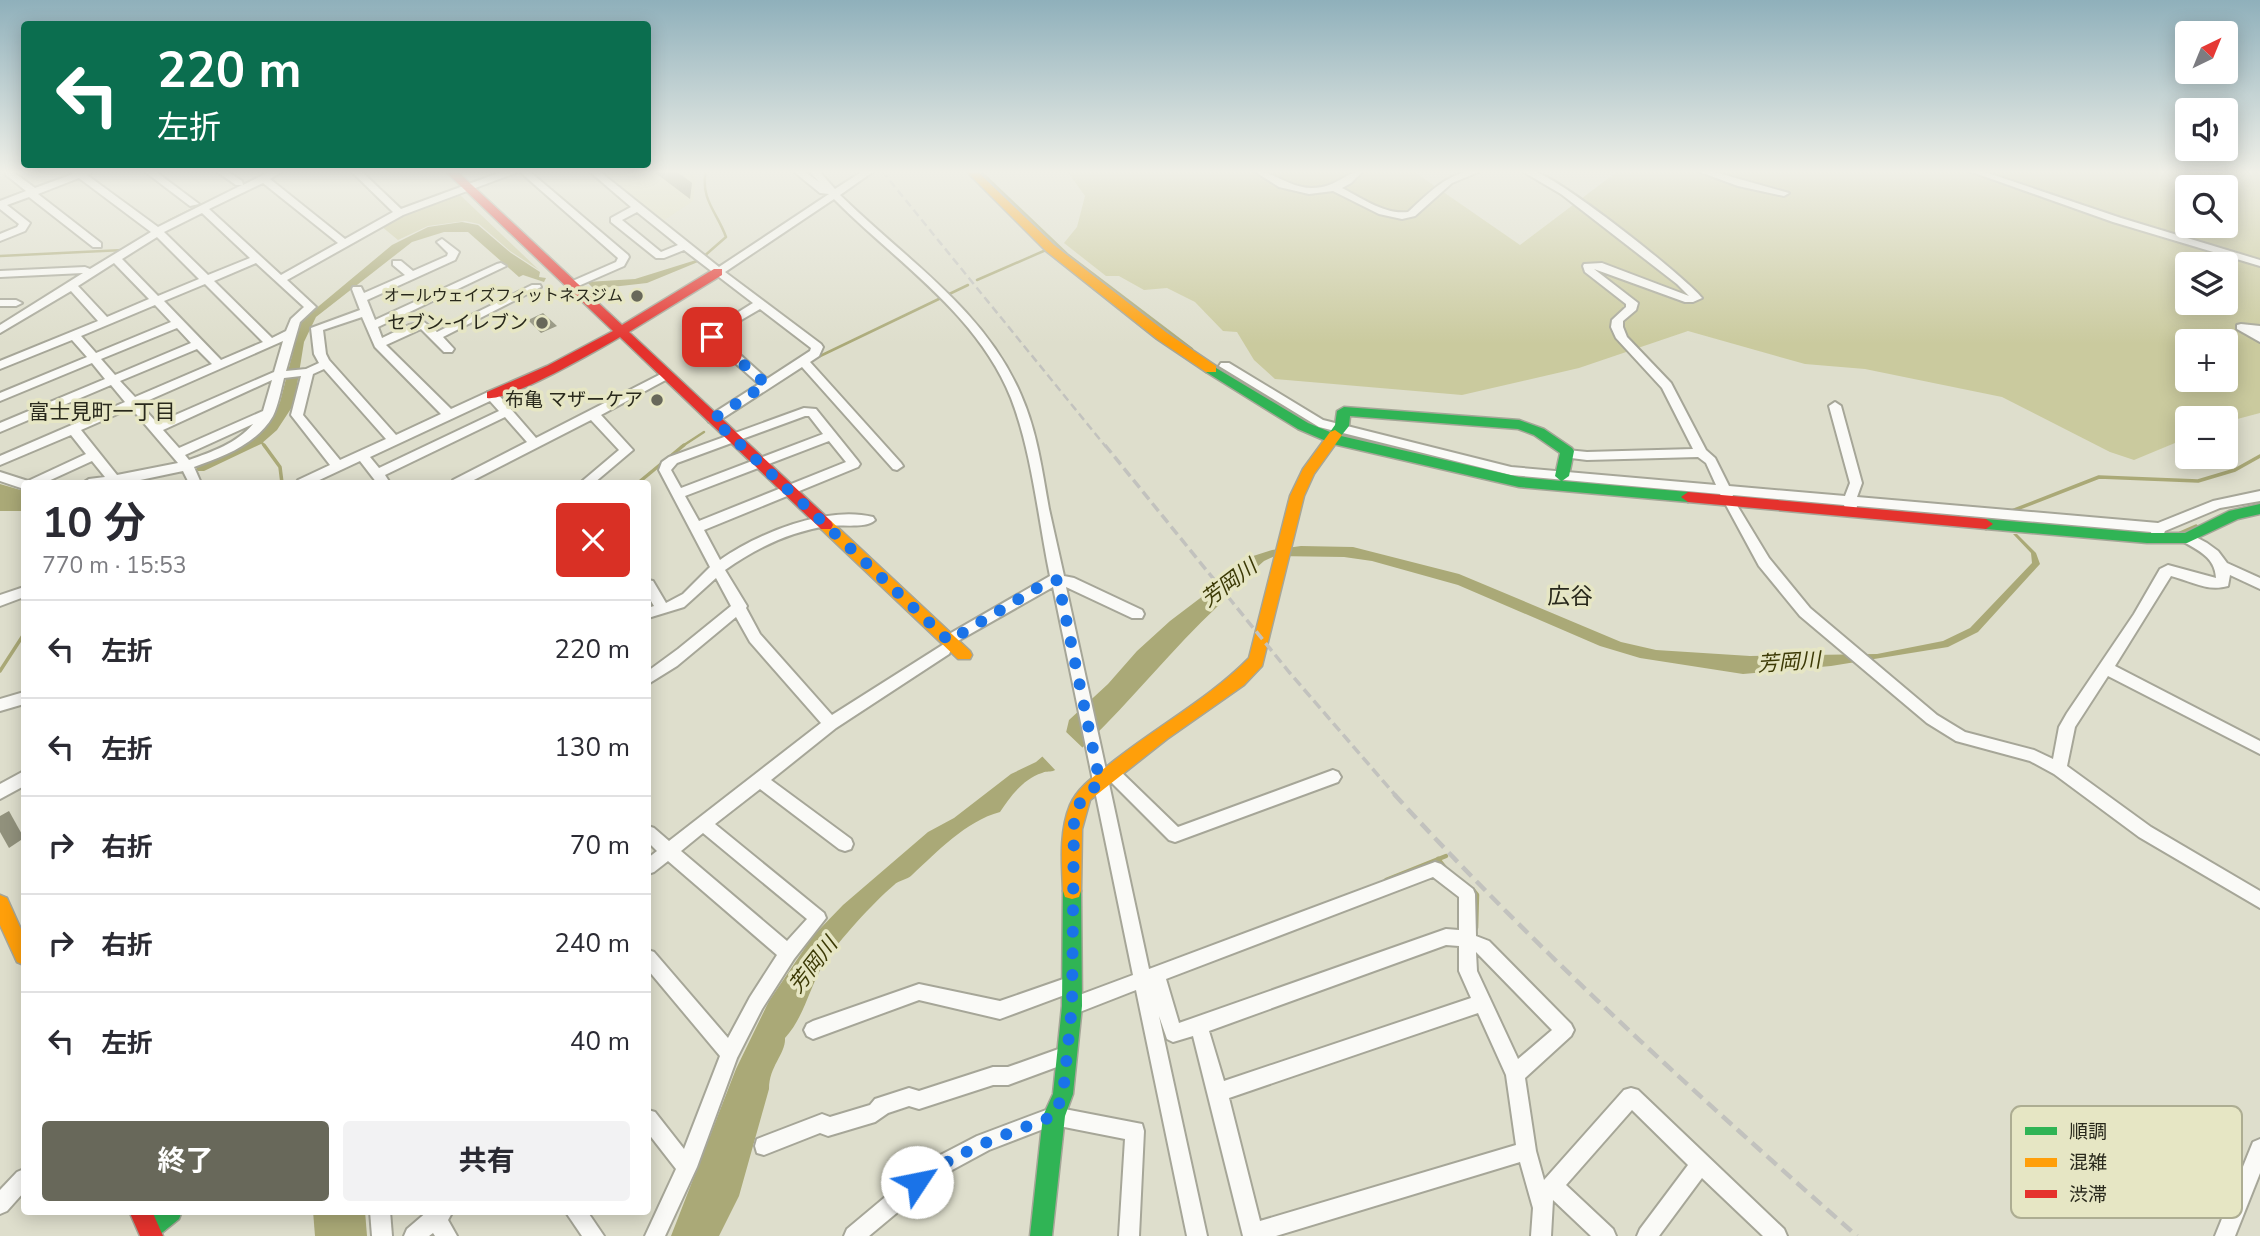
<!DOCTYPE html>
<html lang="ja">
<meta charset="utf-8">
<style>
:root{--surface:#fff;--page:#f2f2f3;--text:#2b2b33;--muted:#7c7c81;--line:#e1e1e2;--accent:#68685a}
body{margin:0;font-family:"Nunito Sans","Noto Sans JP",sans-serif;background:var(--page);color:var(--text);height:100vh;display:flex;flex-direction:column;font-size:26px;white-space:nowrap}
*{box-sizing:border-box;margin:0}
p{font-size:23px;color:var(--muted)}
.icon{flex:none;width:38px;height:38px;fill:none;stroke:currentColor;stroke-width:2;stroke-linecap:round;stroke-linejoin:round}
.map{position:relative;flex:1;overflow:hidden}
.panel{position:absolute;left:21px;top:480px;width:630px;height:735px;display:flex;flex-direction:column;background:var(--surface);border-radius:7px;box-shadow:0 4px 18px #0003}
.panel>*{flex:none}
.top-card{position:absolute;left:21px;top:21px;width:630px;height:147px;border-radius:7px;box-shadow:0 4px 18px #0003;background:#0b6e4f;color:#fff;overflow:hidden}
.needle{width:46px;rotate:43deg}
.buttons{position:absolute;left:2175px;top:21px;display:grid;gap:14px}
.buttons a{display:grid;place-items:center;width:63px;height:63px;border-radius:7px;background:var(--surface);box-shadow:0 4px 18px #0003;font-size:35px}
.pin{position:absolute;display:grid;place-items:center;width:60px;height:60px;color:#fff;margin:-30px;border-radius:14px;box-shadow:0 4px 10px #0006}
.me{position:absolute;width:77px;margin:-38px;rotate:56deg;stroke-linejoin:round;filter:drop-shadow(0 0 5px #0008)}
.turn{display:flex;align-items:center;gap:24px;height:147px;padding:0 21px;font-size:32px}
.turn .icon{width:91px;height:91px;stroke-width:2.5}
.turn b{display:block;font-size:49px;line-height:60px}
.round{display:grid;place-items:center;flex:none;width:74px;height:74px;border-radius:7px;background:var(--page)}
.head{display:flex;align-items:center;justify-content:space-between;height:119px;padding:0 21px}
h1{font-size:42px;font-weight:700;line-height:52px}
.action{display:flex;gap:14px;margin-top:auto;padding:14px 21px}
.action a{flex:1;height:80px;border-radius:7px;background:var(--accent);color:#fff;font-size:28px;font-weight:700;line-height:80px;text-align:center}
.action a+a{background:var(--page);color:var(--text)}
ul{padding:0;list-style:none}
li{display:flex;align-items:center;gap:21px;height:98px;padding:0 21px;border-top:2px solid var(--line)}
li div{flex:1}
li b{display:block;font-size:26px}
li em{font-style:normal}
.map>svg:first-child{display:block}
</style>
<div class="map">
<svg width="2260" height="1236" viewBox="0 0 2260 1236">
<rect width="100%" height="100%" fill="#dedecc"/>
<!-- built -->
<polygon fill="#dfdfc0" points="601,171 697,171 693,201 663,221"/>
<!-- green -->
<polygon fill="#cac99f" points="458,193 539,270 510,251 479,224 465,221 428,226 398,240 381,226"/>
<!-- forest -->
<path fill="#caca9e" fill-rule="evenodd" d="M1067,171H1413L1520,245L1618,171H2260V413L2226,422V418H2188L2187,438L2134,460L2110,452L2002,397L1865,369L1805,364L1688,331L1579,368L1462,395L1275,379L1254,360L1237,332L1223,331L1195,302L1167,288L1144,290L1119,276H1106L1064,243L1077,227L1085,196ZM2188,187H2226V226H2188ZM2188,264H2226V303H2188ZM2188,341H2226V380H2188Z"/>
<!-- water -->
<g fill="#aaa977">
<polygon points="462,222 478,225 511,253 540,272 539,277 546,278 544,282 523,275 519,277 468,232 444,232 412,242 316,317 304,342 294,404 277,430 261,444 204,471 198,471 196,469 199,465 235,447 273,418 280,402 301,321 392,245 428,227"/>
<polygon points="696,260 698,262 647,283 594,289 587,282 635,279"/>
<polygon points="0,484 24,491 24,511 0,511"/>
<path d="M2013,534H2017L2036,553L2040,564L1978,632L1948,647L1831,666L1743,674L1640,658L1600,646L1458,585L1372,561L1344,557L1275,556L1264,561L1221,599L1219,605C1172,649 1132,700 1086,744C1078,752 1063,767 1053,771C1049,772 1045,771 1042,773C1023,779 1010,797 1000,812C966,821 937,852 912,875C907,880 899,880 894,885C874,902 838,941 825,962C809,987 805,1016 785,1038C786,1054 769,1066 769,1089L739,1196L719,1236H671L736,1069L769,1001L813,936L843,905L928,832L954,818L1011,774L1036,762L1065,737L1069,720L1108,684L1137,651L1170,621L1224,580L1232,566L1250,557L1272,550L1301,546L1353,547L1459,574L1621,642L1656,650L1750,656L1877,654L1943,641L1970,628L2032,563L2031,553Z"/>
<polygon points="313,1211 365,1211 367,1236 315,1236"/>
</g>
<!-- pier -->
<polygon fill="#dedecc" points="1063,729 1085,750 1057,772 1040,754 1062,735"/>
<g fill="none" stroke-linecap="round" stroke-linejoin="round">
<!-- stream-far2 -->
<g stroke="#aaa977" stroke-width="2.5">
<polyline points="980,171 1067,254 1192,349"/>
<polyline points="134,243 170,220 271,171"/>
<polyline points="0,256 123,250"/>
<path d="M702,258L726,237C717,212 700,199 706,171"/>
<polyline points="977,280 1046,250"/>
<polyline points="816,358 968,285"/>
<polyline points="730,414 797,370"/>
<polyline points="1341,434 1371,442"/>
<polyline points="260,440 265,447"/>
<polyline points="681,447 704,432"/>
</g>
<!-- stream-far1 -->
<g stroke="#aaa977" stroke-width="3.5">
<polyline points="264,445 280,467 282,483"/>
<polyline points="638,483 684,445"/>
<polyline points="2009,512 2099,477 2198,481 2235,470 2260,456"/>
<polyline points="2180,533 2196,526"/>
<polyline points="0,671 24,634"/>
</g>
<!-- stream -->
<g stroke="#aaa977" stroke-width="4.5">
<polyline points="1438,859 1445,868"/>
<polyline points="1386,880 1446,856"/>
<polyline points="1473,890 1477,895 1476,928"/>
</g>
</g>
<!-- building -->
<g fill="#91917c">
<polygon points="653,171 676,171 692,183 690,199"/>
<polygon points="543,313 557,326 541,333 528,320"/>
<polygon points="9,811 24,838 9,848 0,832 0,816"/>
</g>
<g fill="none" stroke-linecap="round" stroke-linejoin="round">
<!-- street casing -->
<g stroke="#a6a698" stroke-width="4">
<g id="street">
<path d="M6,171H12L35,188L73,174L70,171H91L90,174L87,175L158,227L242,185H236L216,171H227L242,181L243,185L271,171H283L270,179L345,239L393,212L351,171H361L401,209L504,171H517L515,173L403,215L287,280L316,307L300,322L286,371L306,369L319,363L314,354L311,328L360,310L352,289L353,287H361L364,293L405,275L393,265V261H401L413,271L447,256L448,253L437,242L442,239L459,252L455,260L367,300L375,320L497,264L501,263L506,266L378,327L382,338L409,325L424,322L437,332L532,285H540L541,287L443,337L454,349L452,352H444L421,329L386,345L451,409L488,392H496L536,438L663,373L667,372L673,376L601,415L633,450L594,483H580L619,450L591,420L468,483H451L453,480L527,442L505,417L385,475L390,483H377L360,461L313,483H296L298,480L330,465L291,415L301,376L284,378C281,390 278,406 273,416C257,444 223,457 194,467L201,483H189L183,471L126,483H83L89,479L105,477L92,461L44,483H24V489L0,481V472L28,481L86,454L71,435L0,465V456L125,402L111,385L0,432V423L105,379L92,363L0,401V393L87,357L72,340L0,369V361L98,321L71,291L0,333V325L83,273L0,277V271L85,267L90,269L151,232L79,178L38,194L101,243V247H93L29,197L7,205L30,223L25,231L0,241V234L17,227L19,224L0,209V201L26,191L6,175ZM263,183L338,243L281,275L209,209ZM202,213L250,258L208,275L164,232ZM157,237L199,279L158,296L122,259ZM114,263L149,299L107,317L78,286ZM256,263L304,307L291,319L286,331L272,338L214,281ZM205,284L263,342L221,360L164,301ZM155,305L171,322L96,353L81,336ZM362,317L375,347L441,414L396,435L329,360L326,354L323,330ZM177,328L191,343L115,375L101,359ZM283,341L274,372L157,423L140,404ZM197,349L212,364L135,397L120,381ZM324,369L386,439L340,460L303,415L313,374ZM272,380L263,411L179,448L163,430ZM490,401L499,411L379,468L370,457ZM131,408L178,463L117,475L81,430ZM253,424C237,443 212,452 189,460L185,455Z"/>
<polygon points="144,171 155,171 199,204 190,206"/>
<polygon points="519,171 529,171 628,255 629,257 624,266 576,287 568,287 568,283 616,262 618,258"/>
<path d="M589,171H599L719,267L829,194L820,193L793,171H804L819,182L809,171H819L835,189L863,171H874L840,195C904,258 985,310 1021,395C1037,431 1042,470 1049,509C1054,531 1059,554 1064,576L1074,578L1142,610L1144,614L1142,618H1132L1066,587L1106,770L1112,766L1117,768L1178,827L1333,770L1338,772L1341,777L1338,782L1175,842L1169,840L1108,779L1149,969L1435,862L1441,864L1473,889L1475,894L1476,936L1489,941L1571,1024L1574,1030L1571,1036L1525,1078L1536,1151L1544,1180L1624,1090L1631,1088L1638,1090L1784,1229L1787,1236H1763L1702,1178L1659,1236H1637L1640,1229L1688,1165L1632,1110L1566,1185L1613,1229L1616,1236H1591L1553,1200L1551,1236H1531L1533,1208L1520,1162L1276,1236H1243L1193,1036L1173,1042L1167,1039L1159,1016L1207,1236H1187L1136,990L1072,1015L1066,1012L1063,1006L1066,1000L1133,975L1053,587L949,646L951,650L949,654L836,728L771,780L851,839L853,844L851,849L845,851L839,849L760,789L715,824L824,913L826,918L794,959L762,1009L737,1058L697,1167L665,1236H645L676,1169L648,1133V1110L655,1112L684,1149L720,1056L648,970V950L654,952L728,1038L750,997L777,955L668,861L654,872L648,874V858L657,851L648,842V826L654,828L669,841L821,723L750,642L736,617L677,666L648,684V671L678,649L731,606L716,578L684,607L648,618V608L654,606L648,596V580L653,581L666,603L683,594L710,567L659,470L662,462L669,457L804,408L816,409L858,461L860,464L858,467L704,530L720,560C757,534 826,505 873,517L875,520C866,529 840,524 827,526C789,532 756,548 725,570L747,606L746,608L760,634L832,715L944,644L942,641L944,637L1050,576C1038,518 1032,452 1011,398C977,313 895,261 834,199L725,272L821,344L823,347L819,356L810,362L901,463L903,466L897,470L893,469L802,367L717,422H709L707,419L709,416L759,384L708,339L705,333L753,303L684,250L664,258H656L611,222V218L631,207ZM637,212L678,245L661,252L622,220ZM760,309L811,348L810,351L767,379L717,334ZM805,416H809L823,434L681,488L671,470L677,463ZM829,441L846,462L699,521L685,496ZM703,833L807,919L787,941L681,851ZM1433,877L1459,897V930L1446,929L1179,1023L1166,979ZM1446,945L1459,946V971L1471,998L1224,1081L1209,1031ZM1476,952L1552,1030L1518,1059L1477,971ZM1478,1013L1506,1075L1516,1145L1260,1221L1229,1098Z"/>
<path d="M1254,171C1272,170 1289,188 1312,188C1338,188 1345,171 1363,171L1351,183L1342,188C1362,198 1385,215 1408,212C1429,193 1450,169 1481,171L1452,183L1415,216L1402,219L1379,214L1333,191L1309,194L1279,187Z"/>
<path d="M1522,171C1524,171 1531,170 1533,171C1559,177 1683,275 1702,298L1693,302H1685L1594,269L1638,303L1636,310L1623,321V327L1627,337L1671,383L1706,450L1715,458L1729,486L1845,496L1850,483L1829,406L1835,402L1841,406L1862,483L1857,497L2158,523L2213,501L2260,491V501L2220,508L2165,531L2162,538H2152L2151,532L1857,506L1856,511H1846L1844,505L1733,495L1732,497L1769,558L1810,608L1937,715L1965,732L2034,750L2053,759L2059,727L2067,713L2134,614L2160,569L2168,565L2216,578C2215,557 2199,551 2182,541L2180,538L2182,535H2192L2207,543L2218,551L2227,563L2260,578V589L2230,575L2228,586C2207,592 2191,581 2171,576L2115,666L2260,741V754L2108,676L2075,727L2067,766L2151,827L2260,891V908L2139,837L2054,774L2030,761L1956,741L1927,723L1800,616L1759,566L1720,494L1511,475L1319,427L1219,366L1221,363H1229L1323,420L1511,467L1716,485L1706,463L1698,457L1587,460L1563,457L1561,454L1567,450L1587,452L1693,449L1662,388L1616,338L1611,327L1612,320L1626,307V304L1585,272L1583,266L1584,264L1602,263L1689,296L1677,284L1561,194Z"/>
<polygon points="1697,171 1711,171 1789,193 1784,196 1738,186"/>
<polygon points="1969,171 1982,171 2121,218 2260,260 2260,266 2113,222"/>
<polygon points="0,300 16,300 22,303 16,306 0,306"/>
<polygon points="2241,324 2260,326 2260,342 2237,329 2237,325"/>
<polygon points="24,587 24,597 0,606 0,595"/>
<polygon points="24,692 24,704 0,711 0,699"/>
<polygon points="24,771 24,786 0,799 0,784"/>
<polygon points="1072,976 1078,978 1081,984 1078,990 1000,1019 919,1000 813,1039 807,1036 804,1030 807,1024 813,1021 919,984 1000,1001"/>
<polygon points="1067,1046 1073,1049 1076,1055 1073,1061 1008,1085 993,1085 919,1109 909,1106 888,1113 875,1122 828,1136 820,1133 764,1155 757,1153 755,1146 757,1139 822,1114 830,1117 870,1105 875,1099 909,1088 919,1091 993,1067 1008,1067"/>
<polygon points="1054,1107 1142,1124 1144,1131 1139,1236 1119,1236 1125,1139 1054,1125 989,1150 941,1176 869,1236 844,1236 847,1229 927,1162 977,1136"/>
<polygon points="2260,1139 2260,1173 2235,1236 2215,1236 2253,1142"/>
<polygon points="24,1169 24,1192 7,1211 0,1214 0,1190 17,1172"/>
<polygon points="370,1211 390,1211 392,1236 372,1236"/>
<polygon points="428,1211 453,1211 448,1220 457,1236 435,1236 433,1233 429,1236 404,1236 407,1229"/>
<polygon points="565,1211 587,1211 604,1236 582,1236"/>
</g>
</g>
<!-- fast casing -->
<g stroke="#a6a698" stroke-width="3">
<g id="fast">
<path d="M1211,365L1308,423L1330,432L1335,425L1337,411L1344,407L1519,420L1544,429L1572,448L1574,451L1569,476L1562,481L1688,492L1695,497L1688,502L1519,487L1333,444L1298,429L1206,372V366ZM1350,416L1518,429L1534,435L1560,453L1555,476L1561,481L1519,477L1341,436L1349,426Z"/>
<polygon points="2260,504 2260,514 2238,519 2187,543 2147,543 1986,529 1979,524 1986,519 2147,533 2185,533 2229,511"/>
<polygon points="1072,883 1079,885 1081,891 1082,1006 1073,1094 1065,1116 1052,1236 1030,1236 1043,1116 1053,1094 1062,1006 1063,891 1065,885"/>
<polygon points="154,1211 182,1211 179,1219 158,1236 141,1236 138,1229 141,1221"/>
</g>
</g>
<!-- slow casing -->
<g stroke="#a6a698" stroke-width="3">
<g id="slow">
<polygon points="966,171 977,171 1054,245 1167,333 1216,366 1216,372 1206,372 1157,339 1046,251"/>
<path d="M1335,430L1342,435L1314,474L1304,496L1262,666L1244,685L1167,739L1090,800L1082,829L1081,891L1079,897L1072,899L1065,897L1063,891C1062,863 1059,832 1070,805C1079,785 1098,774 1115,760C1158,726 1211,697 1249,658L1290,496L1303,469L1330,432Z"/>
<polygon points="826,520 831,521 970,651 972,655 970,659 958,659 821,529 819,525 821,521"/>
<polygon points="0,895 7,898 24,936 24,965 17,962 0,925"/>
</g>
</g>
<!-- jam casing -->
<g stroke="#a6a698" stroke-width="3">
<g id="jam">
<path d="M445,171H457L622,325L714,269H722V275L629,332L831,521L833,525L831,529H821L620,337C598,350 508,402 487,398V392L547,366L613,331Z"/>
<polygon points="1688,492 1986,519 1993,524 1986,529 1688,502 1681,497"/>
<polygon points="129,1211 152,1211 163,1236 140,1236"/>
</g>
</g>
<!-- street -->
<use href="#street" fill="#fafaf7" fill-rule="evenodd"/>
<!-- fast -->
<use href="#fast" fill="#30b455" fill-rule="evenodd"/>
<!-- slow -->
<use href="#slow" fill="#ff9f0a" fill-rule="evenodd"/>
<!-- jam -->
<use href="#jam" fill="#e5322d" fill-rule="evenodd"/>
<!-- rail-far2 -->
<polyline stroke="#c2c2be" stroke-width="2.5" stroke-dasharray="8 4.5" stroke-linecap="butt" points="882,171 1106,447"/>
<!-- rail-far1 -->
<polyline stroke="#c2c2be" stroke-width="3.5" stroke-dasharray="10 5" stroke-linecap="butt" points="1105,445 1289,672 1396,796"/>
<!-- rail -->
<path stroke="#c2c2be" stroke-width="4.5" stroke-dasharray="13 7" stroke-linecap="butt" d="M1394,794C1538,952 1697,1095 1857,1236"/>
</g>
<!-- sky -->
<linearGradient id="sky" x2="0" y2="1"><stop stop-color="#8fb0bb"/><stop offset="0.5" stop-color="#f0f0e8"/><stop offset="1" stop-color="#f0f0e8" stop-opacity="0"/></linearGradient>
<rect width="2260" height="344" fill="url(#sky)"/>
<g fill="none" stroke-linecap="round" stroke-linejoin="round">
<!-- route -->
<path stroke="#1a73e8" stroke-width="12" stroke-dasharray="0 21.6" d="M712,337L766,384L713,419L949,641L1047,582L1058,580L1100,783C1087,793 1078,801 1074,818L1072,1006L1063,1094L1054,1116C1007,1134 957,1151 917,1182"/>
</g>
<!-- markers -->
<g fill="#68685a" stroke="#e6e6c4" stroke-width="2.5">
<circle cx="637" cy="296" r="7"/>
<circle cx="542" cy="323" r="7"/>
<circle cx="657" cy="400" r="7"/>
</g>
<g text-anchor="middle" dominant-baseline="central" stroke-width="7" stroke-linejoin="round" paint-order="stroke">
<!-- far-poi labels -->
<g font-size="16" fill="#29291c" stroke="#e6e6c4" text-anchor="end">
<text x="623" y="296">オールウェイズフィットネスジム</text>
</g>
<!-- poi labels -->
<g font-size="19" fill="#29291c" stroke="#e6e6c4" text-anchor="end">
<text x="528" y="323">セブン-イレブン</text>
<text x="643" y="400">布亀 マザーケア</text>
</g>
<!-- neighbourhood labels -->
<g font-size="21" fill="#29291c" stroke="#e6e6c4">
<text x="102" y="412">富士見町一丁目</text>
</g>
<!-- water labels -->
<g font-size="21" font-style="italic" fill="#3c3a05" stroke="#e6e6c4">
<text transform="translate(1229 583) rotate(-37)">芳岡川</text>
<text transform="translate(1789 662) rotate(-4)">芳岡川</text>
<text transform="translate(813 965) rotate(-52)">芳岡川</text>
</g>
<!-- quarter labels -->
<g font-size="23" fill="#29291c" stroke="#e6e6c4">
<text x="1570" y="596">広谷</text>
</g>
</g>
<!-- legend -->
<rect x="2011" y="1106" width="231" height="112" rx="10" fill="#e6e6c4" stroke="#adad92" stroke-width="2"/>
<rect x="2025" y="1127" width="32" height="8" fill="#30b455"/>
<rect x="2025" y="1158" width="32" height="9" fill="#ff9f0a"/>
<rect x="2025" y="1190" width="32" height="8" fill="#e5322d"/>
<g font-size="19" fill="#29291c">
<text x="2069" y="1138">順調</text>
<text x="2069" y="1169">混雑</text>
<text x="2069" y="1201">渋滞</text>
</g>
</svg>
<div class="buttons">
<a><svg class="needle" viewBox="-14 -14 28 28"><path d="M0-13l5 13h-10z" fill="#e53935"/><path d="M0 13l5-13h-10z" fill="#7c7c81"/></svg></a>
<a><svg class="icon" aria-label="sound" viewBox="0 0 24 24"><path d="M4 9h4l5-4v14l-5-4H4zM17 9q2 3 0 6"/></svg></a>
<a><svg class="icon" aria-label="search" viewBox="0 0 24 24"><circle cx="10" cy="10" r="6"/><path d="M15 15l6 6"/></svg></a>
<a><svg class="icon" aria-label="layers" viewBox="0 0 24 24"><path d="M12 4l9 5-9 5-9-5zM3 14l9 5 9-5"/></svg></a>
<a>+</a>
<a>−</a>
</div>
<div class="pin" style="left:712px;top:337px;background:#d93025"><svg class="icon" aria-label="arrive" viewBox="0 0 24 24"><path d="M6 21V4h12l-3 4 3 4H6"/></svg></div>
<svg class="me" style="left:917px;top:1182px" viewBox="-20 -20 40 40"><circle r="19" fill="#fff"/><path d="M0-13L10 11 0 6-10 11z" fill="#1a73e8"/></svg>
<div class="top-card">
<div class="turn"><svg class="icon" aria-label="left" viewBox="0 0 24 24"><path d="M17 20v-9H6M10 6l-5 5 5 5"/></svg><div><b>220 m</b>左折</div></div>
</div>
<section class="panel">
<div class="head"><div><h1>10 分</h1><p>770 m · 15:53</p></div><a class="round" style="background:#d93025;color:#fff"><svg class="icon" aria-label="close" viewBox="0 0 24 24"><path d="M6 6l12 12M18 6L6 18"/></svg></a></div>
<ul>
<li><svg class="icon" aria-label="left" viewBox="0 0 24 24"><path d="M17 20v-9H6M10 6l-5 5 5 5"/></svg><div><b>左折</b></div><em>220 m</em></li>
<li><svg class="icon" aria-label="left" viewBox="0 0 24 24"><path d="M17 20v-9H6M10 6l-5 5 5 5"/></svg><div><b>左折</b></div><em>130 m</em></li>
<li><svg class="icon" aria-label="right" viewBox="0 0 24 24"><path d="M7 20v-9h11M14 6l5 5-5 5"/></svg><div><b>右折</b></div><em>70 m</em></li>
<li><svg class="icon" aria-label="right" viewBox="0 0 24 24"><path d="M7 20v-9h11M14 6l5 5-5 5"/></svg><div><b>右折</b></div><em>240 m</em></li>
<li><svg class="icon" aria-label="left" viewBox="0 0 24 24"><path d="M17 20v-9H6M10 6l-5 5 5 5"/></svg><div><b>左折</b></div><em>40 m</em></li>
</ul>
<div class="action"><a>終了</a><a>共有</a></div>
</section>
</div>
